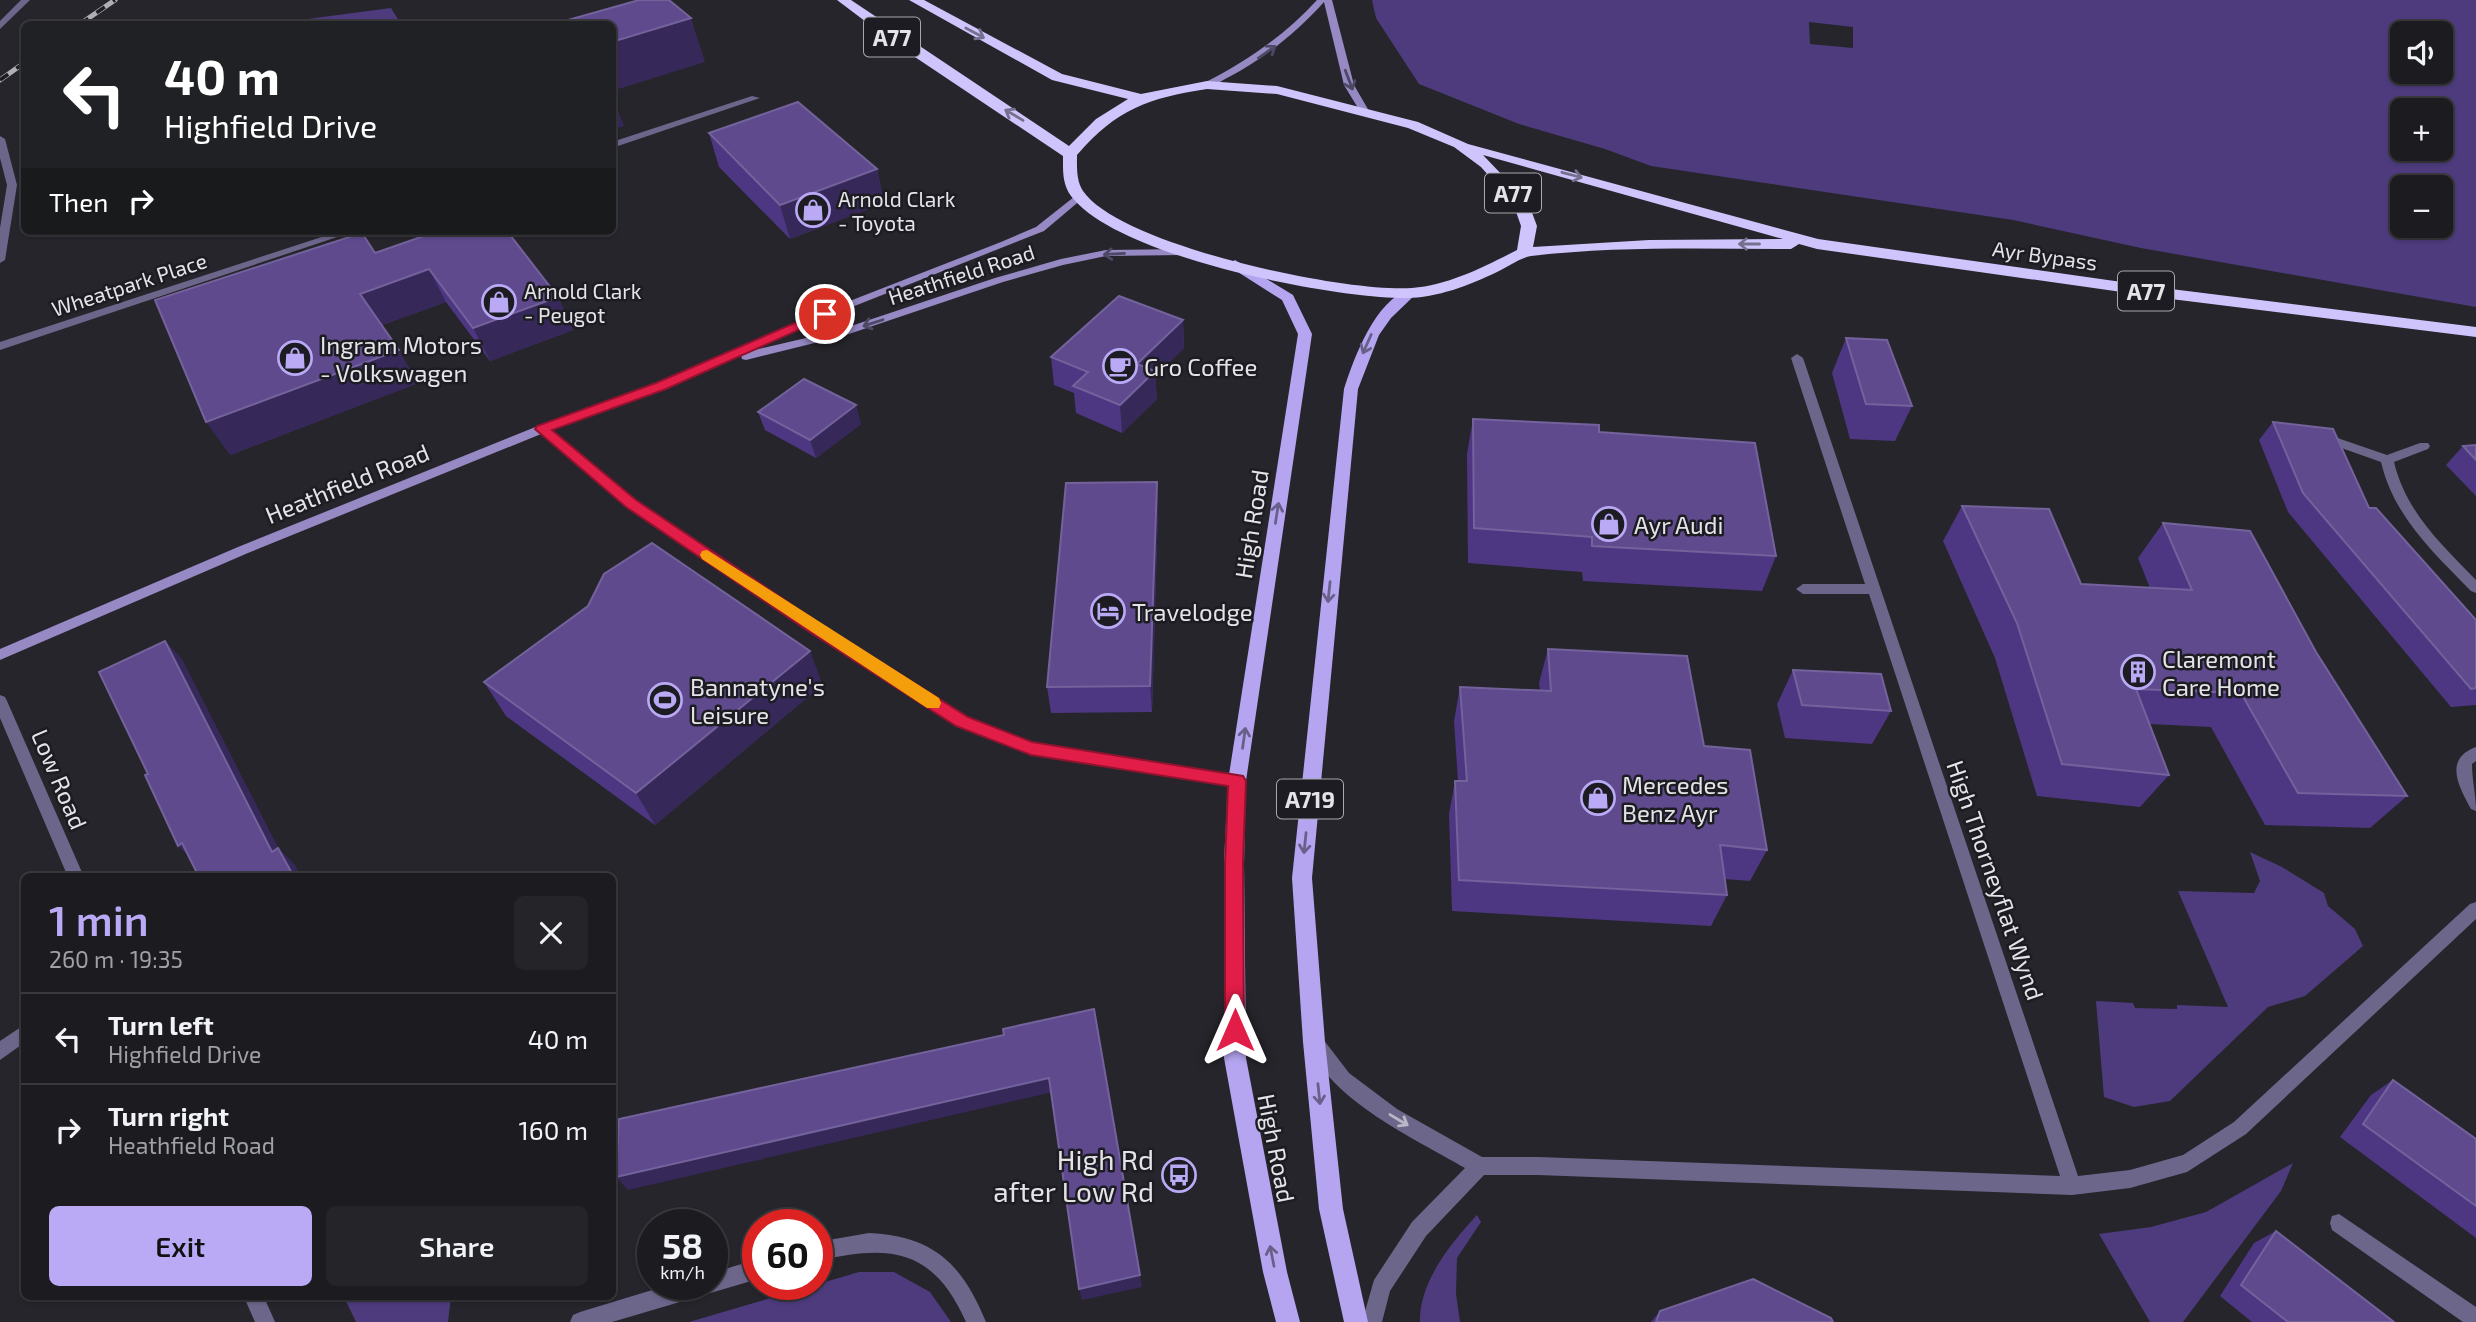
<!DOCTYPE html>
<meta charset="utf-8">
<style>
:root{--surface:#1c1c20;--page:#252529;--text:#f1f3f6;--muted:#a0a1a5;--line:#3a3a3e;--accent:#baaaf6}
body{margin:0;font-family:"Exo 2",sans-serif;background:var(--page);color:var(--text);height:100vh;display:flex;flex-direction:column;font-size:26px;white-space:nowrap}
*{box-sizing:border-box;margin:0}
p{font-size:23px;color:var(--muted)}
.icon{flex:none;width:38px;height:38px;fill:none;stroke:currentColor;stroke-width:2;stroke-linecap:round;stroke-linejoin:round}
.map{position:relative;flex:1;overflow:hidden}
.panel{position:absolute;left:21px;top:873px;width:595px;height:427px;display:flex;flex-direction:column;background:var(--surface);border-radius:10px;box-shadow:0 2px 5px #0004,0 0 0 2px var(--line)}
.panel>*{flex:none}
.hud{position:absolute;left:21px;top:21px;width:595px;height:214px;border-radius:10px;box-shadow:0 2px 5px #0004,0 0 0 2px var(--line);background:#202124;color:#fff;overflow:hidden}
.tools{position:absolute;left:2390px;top:21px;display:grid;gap:14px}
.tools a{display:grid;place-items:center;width:63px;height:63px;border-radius:10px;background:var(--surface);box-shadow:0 2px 5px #0004,0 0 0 2px var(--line);font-size:35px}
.speed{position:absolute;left:637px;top:1209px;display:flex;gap:14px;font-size:35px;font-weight:700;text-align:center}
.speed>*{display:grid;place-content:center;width:91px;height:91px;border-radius:50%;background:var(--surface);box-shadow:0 2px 5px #0004,0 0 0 2px var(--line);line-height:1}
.speed small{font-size:18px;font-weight:400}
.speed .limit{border:10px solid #d22;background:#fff;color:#111}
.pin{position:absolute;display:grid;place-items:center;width:60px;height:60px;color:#fff;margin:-30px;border:4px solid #fff;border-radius:50%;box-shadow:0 2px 7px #0007}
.me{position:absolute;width:77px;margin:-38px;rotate:0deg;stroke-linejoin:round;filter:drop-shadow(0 0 5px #0008)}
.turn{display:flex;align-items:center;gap:24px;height:147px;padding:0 28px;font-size:32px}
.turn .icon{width:91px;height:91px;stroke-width:2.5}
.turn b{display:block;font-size:49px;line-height:60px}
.then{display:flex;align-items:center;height:66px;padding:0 28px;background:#0003;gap:14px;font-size:26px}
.round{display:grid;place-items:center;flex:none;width:74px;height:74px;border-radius:10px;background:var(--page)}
.summary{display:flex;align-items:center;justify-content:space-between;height:119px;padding:0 28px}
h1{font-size:42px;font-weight:600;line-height:52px;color:var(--accent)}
.action{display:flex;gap:14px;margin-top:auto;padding:14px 28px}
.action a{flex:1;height:80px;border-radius:10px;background:var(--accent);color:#111;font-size:28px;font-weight:600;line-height:80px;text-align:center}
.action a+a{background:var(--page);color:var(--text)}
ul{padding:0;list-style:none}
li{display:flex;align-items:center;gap:21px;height:91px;padding:0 28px;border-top:2px solid var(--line)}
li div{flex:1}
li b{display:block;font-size:26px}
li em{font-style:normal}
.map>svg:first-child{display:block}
</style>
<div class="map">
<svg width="2476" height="1322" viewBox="0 0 2476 1322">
<rect width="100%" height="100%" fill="#26252b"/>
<!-- green -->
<g fill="#4d3b7d" fill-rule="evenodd">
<path d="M1372,0H2476V307L2141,248L2013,220L1651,166L1605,149L1519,124L1419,84L1376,18ZM1809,22L1853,27V48L1810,44ZM2403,33H2441V72H2403ZM2403,110H2441V149H2403ZM2403,187H2441V226H2403Z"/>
<polygon points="391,8 401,24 270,24"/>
<polygon points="2250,852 2282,867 2324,893 2328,906 2355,929 2363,946 2305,996 2268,1007 2170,1101 2134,1107 2104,1097 2096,1001 2133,1003 2135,1008 2177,1009 2177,1005 2228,1007 2178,891 2254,893 2260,881"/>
<polygon points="2293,1163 2281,1191 2183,1322 2150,1322 2099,1234 2151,1227 2206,1212"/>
<path d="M1477,1215L1481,1222L1457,1258L1456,1294L1460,1322H1420C1419,1282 1451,1243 1477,1215Z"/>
<polygon points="859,1272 894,1272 930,1292 951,1322 689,1322"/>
<polygon points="344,1297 451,1297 448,1322 356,1322"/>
</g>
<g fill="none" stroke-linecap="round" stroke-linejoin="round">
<!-- street -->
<g fill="#6d668b" fill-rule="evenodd">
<polygon points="21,0 30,0 0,29 0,21"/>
<polygon points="752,96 760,98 612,148 612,142"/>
<polygon points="0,136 5,139 17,185 5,260 0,263 0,228 7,185 0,158"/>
<polygon points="340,231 355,231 0,350 0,342"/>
<path d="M1797,354L1803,358L2078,1176L2130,1170L2183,1155L2234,1122L2470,904L2476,902V919L2246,1134L2187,1172L2130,1188L2072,1195L1538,1175H1484L1426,1236L1390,1291L1382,1322H1362L1374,1280L1412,1222L1465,1168C1414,1138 1333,1102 1308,1045L1311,1039L1317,1037L1323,1039L1349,1073L1397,1109L1482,1157H1538L2060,1176L1869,594H1803L1796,589L1803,584H1865L1791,358Z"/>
<polygon points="542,425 546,426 635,500 818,623 967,718 1032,742 1237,775 1242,777 1245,781 1242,785 1237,787 1031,754 957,726 808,631 627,506 538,432 536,429 538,426"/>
<path d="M2323,433L2387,455L2420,443H2428L2430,446L2428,449L2394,462C2406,512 2441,544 2476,580V593L2471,591C2434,553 2394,517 2381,462L2319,440L2317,437L2319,434Z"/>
<polygon points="0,695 5,697 7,701 84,877 68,877 0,718"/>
<path d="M2476,747V761L2472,764C2472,780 2476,795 2476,811L2471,809C2459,787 2443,759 2476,747Z"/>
<polygon points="24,1025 24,1043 0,1060 0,1041"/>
<polygon points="2339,1214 2476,1307 2476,1322 2463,1322 2332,1230 2330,1223 2332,1216"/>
<path d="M869,1233C934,1236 962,1264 986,1322H966C933,1248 890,1244 817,1261V1242Z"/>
<polygon points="758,1259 758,1279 612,1322 570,1322 573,1315 580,1312 672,1284 712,1284 712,1273"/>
<polygon points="244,1297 264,1297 275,1322 255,1322"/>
</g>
<!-- secondary -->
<g fill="#9689c4" fill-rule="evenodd">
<path d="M1317,0H1332L1354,85L1369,111L1367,113H1361L1344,85L1324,2C1296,33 1266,57 1229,77C1221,81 1213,87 1204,87V83C1247,61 1284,36 1317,0Z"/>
<polygon points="1079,193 1083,194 1083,198 1044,231 809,324 746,352 836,331 995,278 1061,259 1106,250 1183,249 1188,252 1183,255 1106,256 1063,265 1003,282 843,336 746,360 742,359 741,355 665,389 546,432 248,553 0,660 0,649 238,547 538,426 657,383 801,320 1001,242 1036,227"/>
</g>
<!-- primary -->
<g fill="#b5a5f1" fill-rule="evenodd">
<polygon points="1235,260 1293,295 1312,334 1246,781 1244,863 1246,1058 1287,1272 1300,1322 1276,1322 1263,1272 1224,1058 1224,863 1228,781 1298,334 1282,300 1230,267 1228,264"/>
<path d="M1410,289L1417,293L1391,318L1379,335L1358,389L1312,878L1325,1042L1343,1209L1368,1322H1344L1319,1209L1303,1042L1292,878L1344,389C1354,358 1375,300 1410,289Z"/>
</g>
<!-- highway -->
<path fill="#cfc5fc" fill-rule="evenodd" d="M837,0H851L1069,146L1096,119L1128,99L1052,80L909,0H924L1062,74L1141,94L1207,81L1277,86L1418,122L1468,144L1818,239L2171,289L2476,327V337L2171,299L1817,249L1799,244L1791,249C1705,249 1617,246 1531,256C1520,258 1508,267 1497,272C1470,285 1437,298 1406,298C1331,298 1117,257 1071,196C1062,184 1063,170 1063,156L894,43ZM1207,89L1277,94L1408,128L1454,147L1481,167L1513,203L1521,226L1517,250C1484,267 1449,285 1412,288C1346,293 1121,246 1083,191C1076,181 1077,166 1077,155C1117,109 1148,98 1207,89ZM1483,155L1783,239L1649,240L1533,247L1537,226L1528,202Z"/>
<!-- rail casing -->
<g stroke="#afafb4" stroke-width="5">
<g id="rail">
<polyline points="80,24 115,0"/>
<polyline points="0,80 24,63"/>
</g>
</g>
<!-- rail -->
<use href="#rail" stroke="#1d1c22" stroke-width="3.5" stroke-dasharray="10" stroke-linecap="butt"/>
</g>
<!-- wall -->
<g fill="#4e3782">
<polygon points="709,133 877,169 884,203 790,239 719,167"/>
<polygon points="375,253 558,297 573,330 490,361 446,302 382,325 418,383 230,455"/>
<polygon points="1183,320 1184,348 1155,376 1157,399 1122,433 1076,413 1074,393 1054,385 1051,357"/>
<polygon points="1846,338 1912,406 1895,441 1850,439 1832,373"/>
<polygon points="758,412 861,424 816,458 765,430"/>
<polygon points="1473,419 1599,432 1776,556 1762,591 1583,581 1582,572 1468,563 1467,454"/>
<polygon points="2273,422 2369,508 2476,620 2476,705 2451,707 2288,512 2259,440"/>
<polygon points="2476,445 2476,496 2446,465 2463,446"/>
<polygon points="1157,482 1158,509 1152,712 1051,713 1047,687"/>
<polygon points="1962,506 2081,584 2150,588 2138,558 2163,523 2316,652 2407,796 2370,828 2265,825 2211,727 2150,724 2169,775 2140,807 2037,796 1995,658 1943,541"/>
<polygon points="1548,649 1704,746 1767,850 1750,881 1725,879 1727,895 1711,926 1452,911 1449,814 1455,781 1458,781 1454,721 1460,687 1540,690 1539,683"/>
<polygon points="810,651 822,685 655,825 506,716 484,682"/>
<polygon points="1793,670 1891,711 1872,744 1785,738 1777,704"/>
<polygon points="2393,1080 2476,1139 2476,1238 2340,1137 2371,1095"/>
<polygon points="2276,1231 2394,1322 2252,1322 2220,1296 2254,1243"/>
<polygon points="1660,1311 1833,1322 1651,1322"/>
</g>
<!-- shaded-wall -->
<g fill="#37285a">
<polygon points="691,18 705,62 612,91 612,42"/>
<polygon points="612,94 624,126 612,130"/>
<polygon points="877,169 884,203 790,239 780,205"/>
<polygon points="429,269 446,302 379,326 360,294"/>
<polygon points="558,297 573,330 490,361 473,328"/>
<polygon points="1183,320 1184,348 1155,376 1157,399 1122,433 1120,405 1137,364"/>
<polygon points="399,350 418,383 230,455 206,422"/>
<polygon points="856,405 861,424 816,458 810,440"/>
<polygon points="1157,482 1158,509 1152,712 1150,686"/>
<polygon points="165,641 182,659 289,869 272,852"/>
<polygon points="810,651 822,685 655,825 636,793"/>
<polygon points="182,843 196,863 178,846"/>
<polygon points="278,848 295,865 301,877 294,877"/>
<polygon points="1094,1009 1142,1287 1082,1300 1079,1289"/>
<polygon points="1049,1078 1053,1092 628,1190 616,1177"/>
</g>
<!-- building -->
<g fill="#5e4a8d" stroke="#73629b" stroke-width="2">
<polygon points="639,0 669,0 691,18 612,42 612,24 554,24"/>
<polygon points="798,102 877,169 780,205 709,133"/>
<polygon points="438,231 507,231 558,297 473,328 429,269 360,294 399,350 206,422 155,300 362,233 375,253"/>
<polygon points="1119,296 1183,320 1137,364 1155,371 1120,405 1073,386 1088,372 1051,357"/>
<polygon points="1846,338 1887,340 1912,406 1866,404"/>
<polygon points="804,379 856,405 810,440 758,412"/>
<polygon points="1473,419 1599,425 1599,432 1755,443 1776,556 1592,546 1592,537 1474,528"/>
<polygon points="2273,422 2333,429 2369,508 2376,508 2476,620 2476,688 2471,689 2303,493"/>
<polygon points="2476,445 2476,460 2463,446"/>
<polygon points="1157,482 1150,686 1047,687 1066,483"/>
<polygon points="1962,506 2049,509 2081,584 2192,590 2163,523 2250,531 2316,652 2407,796 2298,793 2241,693 2136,689 2169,775 2062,764 2017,623"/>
<polygon points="652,543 810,651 636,793 484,682 588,606 604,574"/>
<polygon points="165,641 272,852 278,848 294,877 199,877 182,843 178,846 145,775 148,774 99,672"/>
<polygon points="1548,649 1687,656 1704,746 1750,750 1767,850 1720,845 1727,895 1459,880 1455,781 1467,781 1460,687 1551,691"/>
<polygon points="1793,670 1881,674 1891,711 1802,705"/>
<polygon points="1094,1009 1140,1275 1079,1289 1049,1078 616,1177 619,1119 1004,1035 1003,1029"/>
<polygon points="2393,1080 2476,1139 2476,1206 2363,1124"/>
<polygon points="2276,1231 2394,1322 2288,1322 2241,1285"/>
<polygon points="1753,1279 1831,1318 1833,1322 1656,1322 1660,1311"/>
</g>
<!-- one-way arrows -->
<defs><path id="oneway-shaft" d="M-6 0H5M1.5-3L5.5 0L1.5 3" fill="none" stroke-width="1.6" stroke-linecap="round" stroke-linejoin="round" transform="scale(1.75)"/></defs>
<g stroke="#76708f">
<use href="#oneway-shaft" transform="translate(975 33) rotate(28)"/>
<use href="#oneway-shaft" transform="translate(1014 115) rotate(-149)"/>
<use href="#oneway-shaft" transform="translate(1572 175) rotate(15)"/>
<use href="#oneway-shaft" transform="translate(1749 244) rotate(180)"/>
</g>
<g stroke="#4d4863">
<use href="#oneway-shaft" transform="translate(1267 52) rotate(-35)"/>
<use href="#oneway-shaft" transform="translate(1349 80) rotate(69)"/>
<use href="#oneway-shaft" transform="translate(1114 254) rotate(177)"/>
<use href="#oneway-shaft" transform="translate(873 323) rotate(162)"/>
</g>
<g stroke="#69608a">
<use href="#oneway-shaft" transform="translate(1367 344) rotate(114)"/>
<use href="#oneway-shaft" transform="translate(1277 513) rotate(-81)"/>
<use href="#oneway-shaft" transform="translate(1329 592) rotate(96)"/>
<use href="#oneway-shaft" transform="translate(1244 738) rotate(-82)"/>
<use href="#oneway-shaft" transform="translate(1305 843) rotate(96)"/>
<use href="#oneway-shaft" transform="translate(1319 1094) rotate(84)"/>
<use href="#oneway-shaft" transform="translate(1272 1256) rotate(-101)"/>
</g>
<use stroke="#bab8c7" href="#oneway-shaft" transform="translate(1399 1120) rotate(31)"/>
<!-- route -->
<polygon fill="#e11d48" stroke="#92132f" stroke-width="2" points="825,310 832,314 830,316 666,389 552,430 636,500 819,623 968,717 1032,742 1243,776 1246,781 1243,863 1244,1030 1242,1036 1235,1039 1228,1036 1225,1030 1225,863 1228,786 1031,755 956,726 808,631 626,507 535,429 537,426 656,383"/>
<!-- slow -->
<polygon fill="#f59e0b" points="707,550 939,698 941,703 939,708 927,708 702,559 700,555 702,551"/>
<!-- icons -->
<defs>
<g id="shop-ring" transform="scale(1.75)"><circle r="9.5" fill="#1d1c22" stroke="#baaaf6" stroke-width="1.5"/><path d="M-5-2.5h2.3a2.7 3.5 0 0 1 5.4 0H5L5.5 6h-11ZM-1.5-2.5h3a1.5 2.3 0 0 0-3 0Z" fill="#baaaf6"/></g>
<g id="cafe-ring" transform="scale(1.75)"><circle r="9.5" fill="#1d1c22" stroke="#baaaf6" stroke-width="1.5"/><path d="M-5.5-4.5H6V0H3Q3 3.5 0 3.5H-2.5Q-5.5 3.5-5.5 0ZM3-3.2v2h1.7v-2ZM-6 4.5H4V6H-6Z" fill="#baaaf6"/></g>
<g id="hotel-ring" transform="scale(1.75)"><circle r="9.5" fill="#1d1c22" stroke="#baaaf6" stroke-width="1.5"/><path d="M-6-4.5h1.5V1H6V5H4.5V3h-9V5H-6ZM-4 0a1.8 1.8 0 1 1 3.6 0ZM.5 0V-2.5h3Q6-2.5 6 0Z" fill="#baaaf6"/></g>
<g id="building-ring" transform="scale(1.75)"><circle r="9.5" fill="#1d1c22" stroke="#baaaf6" stroke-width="1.5"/><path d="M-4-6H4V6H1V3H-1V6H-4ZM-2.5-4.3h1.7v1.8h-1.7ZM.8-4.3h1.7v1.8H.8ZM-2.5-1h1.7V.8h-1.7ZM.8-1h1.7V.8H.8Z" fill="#baaaf6"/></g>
<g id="stadium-ring" transform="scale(1.75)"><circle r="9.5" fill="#1d1c22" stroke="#baaaf6" stroke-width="1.5"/><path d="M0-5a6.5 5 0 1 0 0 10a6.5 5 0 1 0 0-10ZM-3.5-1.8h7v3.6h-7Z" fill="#baaaf6"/></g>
<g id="bus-ring" transform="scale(1.75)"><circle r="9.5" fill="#1d1c22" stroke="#baaaf6" stroke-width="1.5"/><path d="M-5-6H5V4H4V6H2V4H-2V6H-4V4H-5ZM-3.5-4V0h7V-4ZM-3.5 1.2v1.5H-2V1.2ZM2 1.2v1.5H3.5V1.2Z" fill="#baaaf6"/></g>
</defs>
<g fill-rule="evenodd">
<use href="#shop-ring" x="813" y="210"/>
<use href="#shop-ring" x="499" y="302"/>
<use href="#shop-ring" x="295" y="358"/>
<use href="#cafe-ring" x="1120" y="366"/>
<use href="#shop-ring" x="1609" y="524"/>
<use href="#hotel-ring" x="1108" y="611"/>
<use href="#building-ring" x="2138" y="672"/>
<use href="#stadium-ring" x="665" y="700"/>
<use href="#shop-ring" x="1598" y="798"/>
<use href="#bus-ring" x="1179" y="1175"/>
</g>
<g text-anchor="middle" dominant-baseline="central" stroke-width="5" stroke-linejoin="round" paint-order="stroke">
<!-- far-poi labels -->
<g font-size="21" fill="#e4e4e8" stroke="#1d1c22" text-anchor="start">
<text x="838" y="198">Arnold Clark<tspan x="838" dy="24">- Toyota</tspan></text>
<text x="524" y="290">Arnold Clark<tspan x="524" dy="24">- Peugot</tspan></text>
</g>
<!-- far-street labels -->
<g font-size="21" fill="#e4e4e8" stroke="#1d1c22">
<text transform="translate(2045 255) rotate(8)">Ayr Bypass</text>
<text transform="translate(961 274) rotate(-18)">Heathfield Road</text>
<text transform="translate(129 284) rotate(-18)">Wheatpark Place</text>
</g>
<!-- shield labels -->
<g fill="#1d1c22" stroke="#a8a8ad" stroke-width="2">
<rect x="864" y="17.5" width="56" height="39" rx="5"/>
<rect x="1485" y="173.5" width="56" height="39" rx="5"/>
<rect x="2118" y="271.5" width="56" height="39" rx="5"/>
<rect x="1277" y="779.5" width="66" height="39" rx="5"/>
</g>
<g font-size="23" font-weight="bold" fill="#e4e4e8">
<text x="892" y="37">A77</text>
<text x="1513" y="193">A77</text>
<text x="2146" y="291">A77</text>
<text x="1310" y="799">A719</text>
</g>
<!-- poi labels -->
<g font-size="24" fill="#e4e4e8" stroke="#1d1c22" text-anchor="start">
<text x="320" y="344">Ingram Motors<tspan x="320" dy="28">- Volkswagen</tspan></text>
<text x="1144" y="366">Gro Coffee</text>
<text x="1634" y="524">Ayr Audi</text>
<text x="1132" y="611">Travelodge</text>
<text x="2162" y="658">Claremont<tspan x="2162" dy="28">Care Home</tspan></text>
<text x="690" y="686">Bannatyne's<tspan x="690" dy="28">Leisure</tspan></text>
<text x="1622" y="784">Mercedes<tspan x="1622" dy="28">Benz Ayr</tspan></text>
</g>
<!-- street labels -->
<g font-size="24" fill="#e4e4e8" stroke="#1d1c22">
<text transform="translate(347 483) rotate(-22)">Heathfield Road</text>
<text transform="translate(1251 524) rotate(-81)">High Road</text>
<text transform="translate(60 779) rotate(67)">Low Road</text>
<text transform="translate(1996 880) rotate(71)">High Thorneyflat Wynd</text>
<text transform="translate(1277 1148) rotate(79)">High Road</text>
</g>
<!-- near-poi labels -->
<g font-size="28" fill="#e4e4e8" stroke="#1d1c22" text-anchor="end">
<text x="1154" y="1159">High Rd<tspan x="1154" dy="32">after Low Rd</tspan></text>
</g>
</g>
</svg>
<div class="tools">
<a><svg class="icon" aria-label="sound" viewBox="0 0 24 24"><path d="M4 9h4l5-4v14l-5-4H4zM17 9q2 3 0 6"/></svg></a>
<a>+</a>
<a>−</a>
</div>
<div class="speed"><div>58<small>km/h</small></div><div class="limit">60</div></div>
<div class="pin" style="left:825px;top:314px;background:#d93025"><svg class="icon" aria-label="arrive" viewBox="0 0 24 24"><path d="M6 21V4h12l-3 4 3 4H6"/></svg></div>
<svg class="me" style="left:1235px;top:1030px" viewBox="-20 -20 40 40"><path d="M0-17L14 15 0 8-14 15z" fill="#e11d48" stroke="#fff" stroke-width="4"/></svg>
<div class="hud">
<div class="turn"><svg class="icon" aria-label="left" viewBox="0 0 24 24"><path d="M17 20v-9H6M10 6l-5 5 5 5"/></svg><div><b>40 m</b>Highfield Drive</div></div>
<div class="then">Then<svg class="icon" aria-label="right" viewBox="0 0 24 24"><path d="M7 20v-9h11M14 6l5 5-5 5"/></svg></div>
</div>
<section class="panel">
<div class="summary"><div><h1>1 min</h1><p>260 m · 19:35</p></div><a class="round"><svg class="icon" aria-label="close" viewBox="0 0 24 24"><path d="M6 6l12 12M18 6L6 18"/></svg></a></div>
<ul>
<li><svg class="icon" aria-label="left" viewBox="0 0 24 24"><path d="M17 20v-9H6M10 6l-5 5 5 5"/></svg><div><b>Turn left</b><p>Highfield Drive</p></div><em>40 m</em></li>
<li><svg class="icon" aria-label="right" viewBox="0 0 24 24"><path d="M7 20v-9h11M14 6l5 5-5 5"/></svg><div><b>Turn right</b><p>Heathfield Road</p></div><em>160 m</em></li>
</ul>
<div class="action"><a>Exit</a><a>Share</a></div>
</section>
</div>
